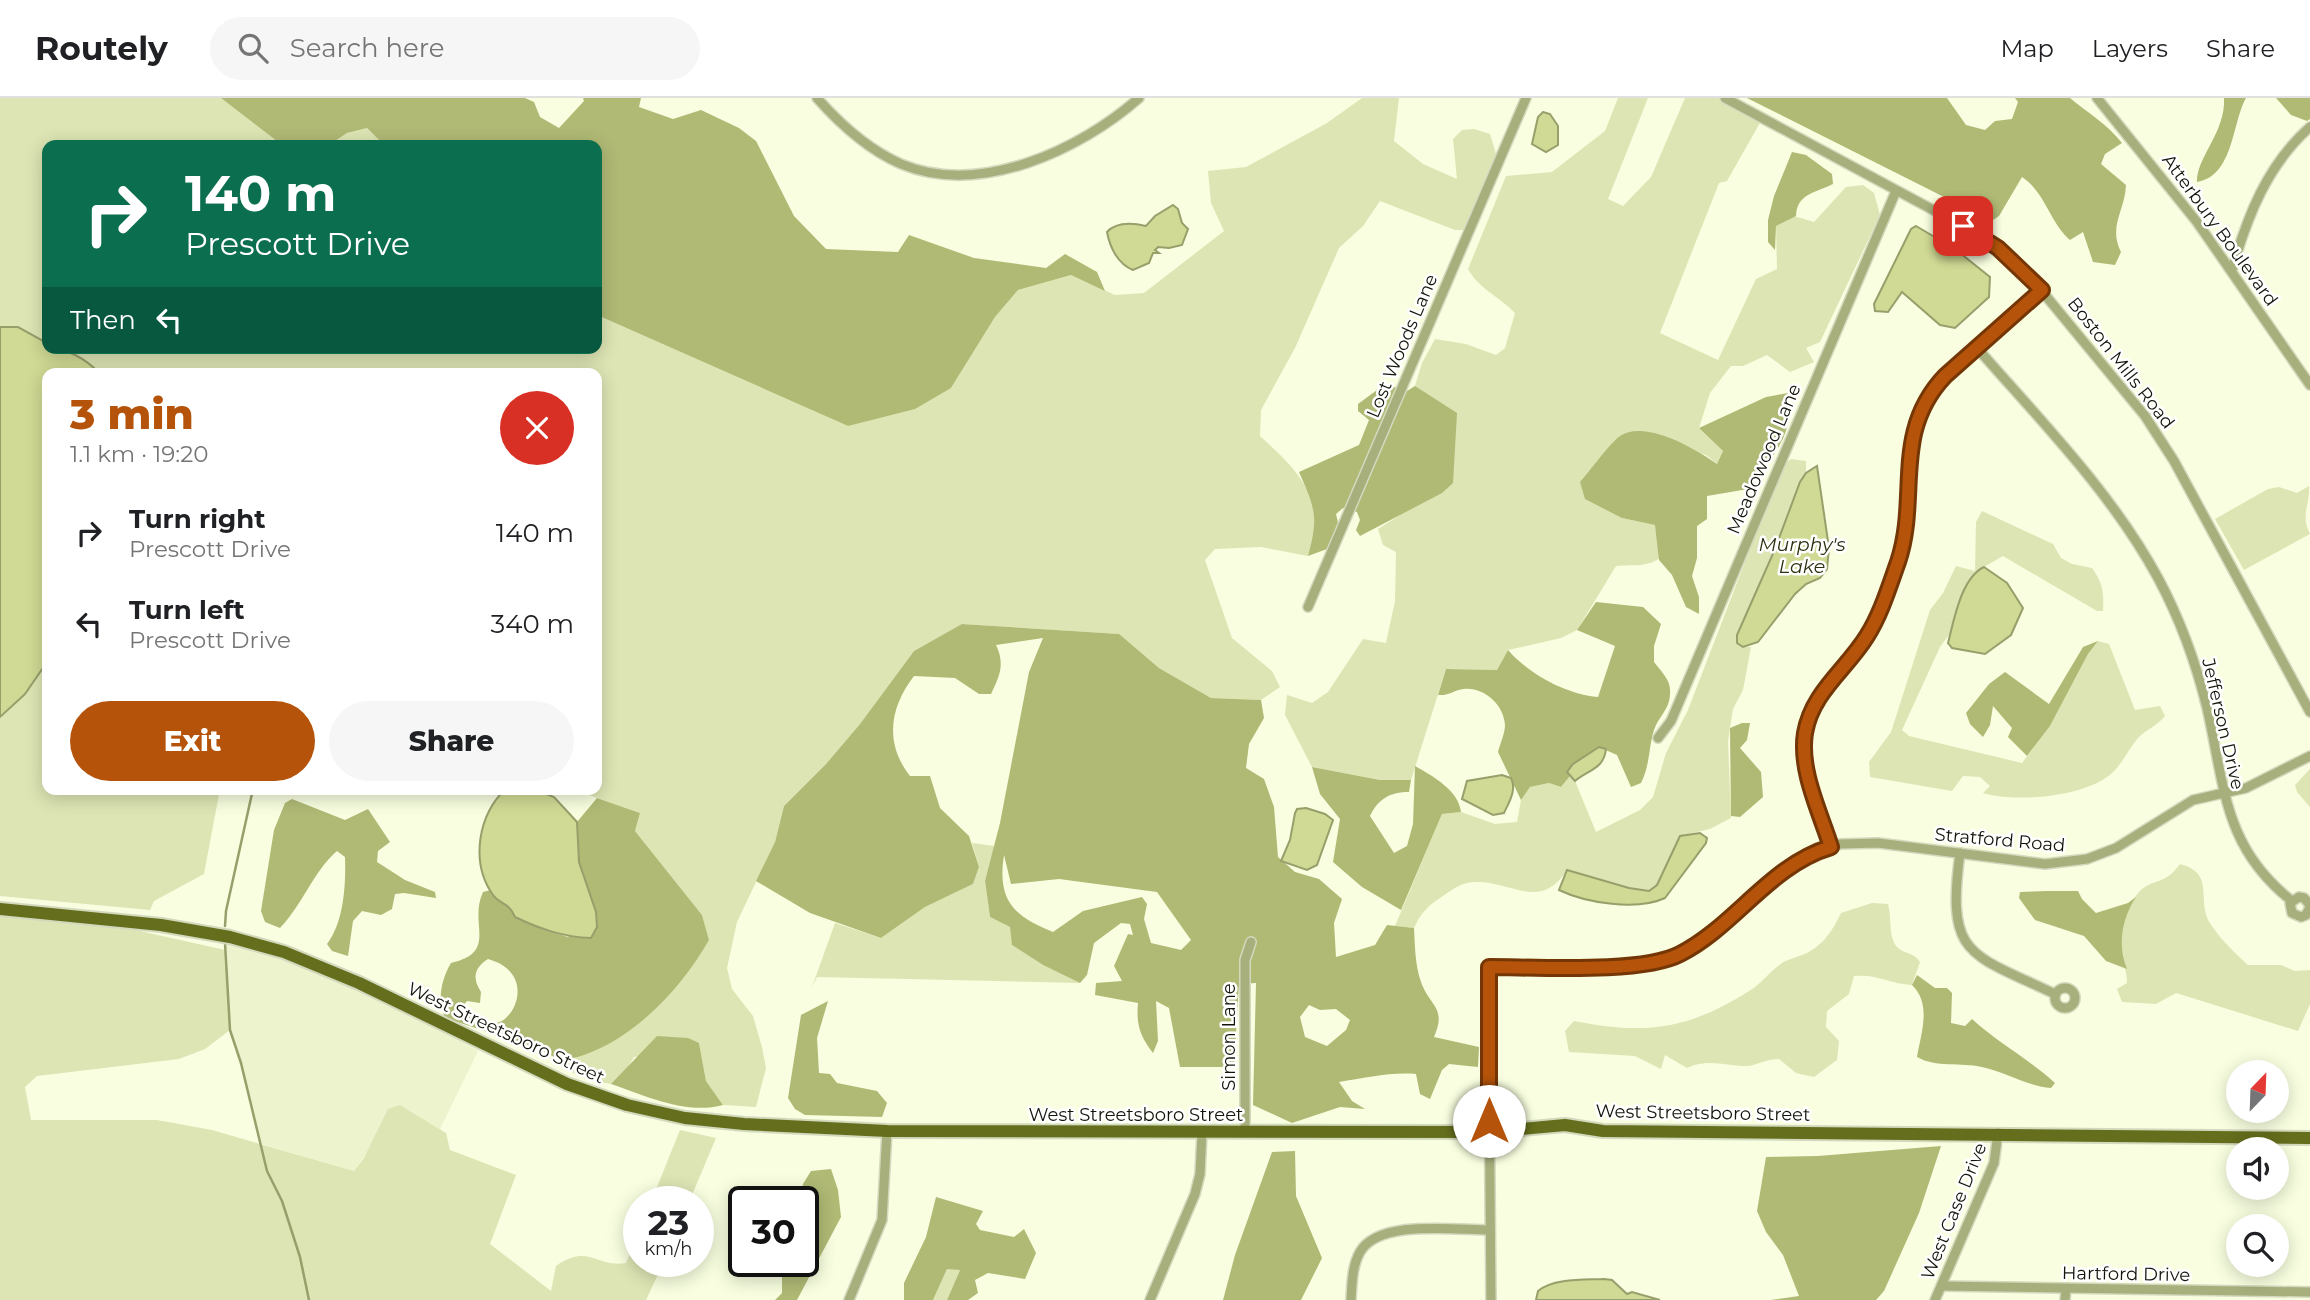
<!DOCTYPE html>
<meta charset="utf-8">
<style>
:root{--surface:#fff;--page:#f6f6f6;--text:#202124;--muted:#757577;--line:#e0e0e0;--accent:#b45309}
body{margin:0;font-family:Montserrat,sans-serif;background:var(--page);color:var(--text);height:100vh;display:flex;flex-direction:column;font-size:26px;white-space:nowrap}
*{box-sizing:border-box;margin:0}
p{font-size:23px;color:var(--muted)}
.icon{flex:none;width:38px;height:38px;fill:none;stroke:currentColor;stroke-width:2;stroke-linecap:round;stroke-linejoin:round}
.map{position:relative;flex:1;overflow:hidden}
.side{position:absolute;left:42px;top:270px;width:560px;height:427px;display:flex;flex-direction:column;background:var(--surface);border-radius:14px;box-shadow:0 4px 18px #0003}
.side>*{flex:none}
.top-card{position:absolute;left:42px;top:42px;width:560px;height:214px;border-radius:14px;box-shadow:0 4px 18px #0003;background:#0b6e4f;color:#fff;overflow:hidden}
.needle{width:46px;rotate:23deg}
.fabs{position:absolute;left:2226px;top:962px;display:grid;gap:14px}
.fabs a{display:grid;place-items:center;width:63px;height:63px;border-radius:50%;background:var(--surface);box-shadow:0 4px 18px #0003;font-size:35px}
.speed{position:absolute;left:623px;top:1088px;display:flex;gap:14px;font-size:35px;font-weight:700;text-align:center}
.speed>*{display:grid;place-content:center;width:91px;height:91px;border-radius:50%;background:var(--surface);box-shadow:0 4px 18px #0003;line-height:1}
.speed small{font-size:18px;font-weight:400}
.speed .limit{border:4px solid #111;border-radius:10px;background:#fff;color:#111}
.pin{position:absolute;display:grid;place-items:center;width:60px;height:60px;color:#fff;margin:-30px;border-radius:14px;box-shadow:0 4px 10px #0006}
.me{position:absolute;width:77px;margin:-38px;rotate:0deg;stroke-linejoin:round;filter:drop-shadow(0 0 5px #0008)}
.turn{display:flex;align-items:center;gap:24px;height:147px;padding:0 28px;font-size:32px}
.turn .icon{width:91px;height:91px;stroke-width:2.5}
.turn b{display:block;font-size:49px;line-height:60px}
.then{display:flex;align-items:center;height:66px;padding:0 28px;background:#0003;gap:14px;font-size:26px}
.round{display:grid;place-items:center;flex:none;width:74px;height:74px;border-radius:37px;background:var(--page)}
.summary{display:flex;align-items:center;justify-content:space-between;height:119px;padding:0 28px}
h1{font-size:42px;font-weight:800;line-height:52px;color:var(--accent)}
.cta{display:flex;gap:14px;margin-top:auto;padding:14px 28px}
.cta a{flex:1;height:80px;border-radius:42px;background:var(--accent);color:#fff;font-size:28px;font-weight:800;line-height:80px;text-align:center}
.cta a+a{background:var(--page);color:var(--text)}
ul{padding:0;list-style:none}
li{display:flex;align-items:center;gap:21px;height:91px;padding:0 28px}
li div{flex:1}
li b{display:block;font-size:26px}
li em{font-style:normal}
header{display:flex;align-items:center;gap:42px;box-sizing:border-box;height:98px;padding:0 35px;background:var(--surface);border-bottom:2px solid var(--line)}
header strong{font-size:33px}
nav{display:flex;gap:38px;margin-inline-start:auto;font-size:24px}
.search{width:490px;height:63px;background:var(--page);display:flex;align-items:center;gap:18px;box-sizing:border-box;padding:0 24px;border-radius:38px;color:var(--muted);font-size:26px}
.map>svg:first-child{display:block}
</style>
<header>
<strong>Routely</strong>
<div class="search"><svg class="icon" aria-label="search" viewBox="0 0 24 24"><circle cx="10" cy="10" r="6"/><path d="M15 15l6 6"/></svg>Search here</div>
<nav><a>Map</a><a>Layers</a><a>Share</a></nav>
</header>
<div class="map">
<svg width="2310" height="1202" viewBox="0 0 2310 1202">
<rect width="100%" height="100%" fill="#f8fedf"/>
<!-- built -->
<polygon fill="#ecf3cd" points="225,845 297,861 355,886 478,953 440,1031 400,1007 354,1073 262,1046 230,932"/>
<!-- green -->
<g fill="#dde5b4">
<path d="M0,0H221L282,47H47V250H597V217L848,328L951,290L995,219L1018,192L1071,177L1115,197L1144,195L1224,133L1211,105L1208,73L1246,69L1327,25L1362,0H1399L1394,43L1423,66L1457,81L1453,41L1462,32L1474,31L1490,36L1496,56L1463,132H1455L1380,103L1363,128L1339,150L1295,250L1261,312L1260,338C1287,363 1315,387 1316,427C1317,436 1311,449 1308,458L1261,449L1215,451L1205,462L1232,540L1272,573L1280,589L1261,602L1211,600L1159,570L1118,536L963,526L914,553L860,626L826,666L784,708L775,744L737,824L727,870L732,891L753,918L762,949L766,970L756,1009L723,1007L706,983L699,945L634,959L624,976L611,986L590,982L567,972L569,961C628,948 681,892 709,842L702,817L635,733L640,715L572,691H597V275H47V691H220L204,776L154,803L150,812L0,798Z"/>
<path d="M1618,0H1648L1608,101L1623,108L1651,79L1685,0H1718L1761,23L1727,83L1719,85L1660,235L1718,262L1756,181L1777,171L1776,128L1794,118L1814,124L1846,89L1863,87L1874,95L1880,117L1820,244L1806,250L1814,264L1790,274L1767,257L1743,268H1731L1710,295L1699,330L1723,353L1717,366L1706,357L1619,339L1609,352L1622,420L1656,427L1666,454C1651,471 1636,466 1616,468L1577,532L1561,540L1508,552L1497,572L1446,571L1411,682H1380L1312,669L1285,617L1287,597L1312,605L1328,594L1363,541L1386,545L1395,503L1396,454L1383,447L1378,431L1400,417L1433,302L1415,288L1422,265L1435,241L1466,246L1496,257L1505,250L1515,215C1499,198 1480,192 1468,171L1506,78L1552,74L1605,33Z"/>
<polygon points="367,30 384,47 329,47 347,35"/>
<path d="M1791,361L1806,363V375L1737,537L1743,549H1751L1743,592L1733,611L1728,643L1731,720L1710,731L1680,738L1657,787L1649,793L1629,790L1567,772C1541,813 1512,784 1478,784C1464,783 1454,790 1443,798C1429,807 1421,814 1414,830L1395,828L1442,716L1461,714L1495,726L1517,724L1521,702L1530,689L1549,685L1561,689L1570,678L1575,683L1596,734L1640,712L1653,699L1666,655L1688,612L1782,368Z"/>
<path d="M2309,388C2310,409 2300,416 2310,436L2244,472L2215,421L2268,391L2279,389L2297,395Z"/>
<path d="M1982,413L2053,446L2061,460L2072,466L2092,470C2103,485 2104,495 2103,513H2097L2003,458L1975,474L1966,489L1951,534L1940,549L1902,632L1909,638L2022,665L2050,628L2088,556L2098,543L2109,546L2135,612L2160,608L2165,618C2158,627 2149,630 2140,638C2130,648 2124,663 2114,673C2090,699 2016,705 1983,695L1990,688L1980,679L1963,678L1952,693L1870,679L1869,664L1891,634L1930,512L1943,495L1956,468L1975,473L1976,424Z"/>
<polygon points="2310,671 2310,709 2297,694 2295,687"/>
<polygon points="972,745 995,748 985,783 990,819 1010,829 1013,847 1043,867 1080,885 817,879 812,889 835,825 881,840 925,809 973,786 979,769"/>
<path d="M2180,766C2216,775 2196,803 2210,825C2220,841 2235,855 2248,867H2281L2295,873L2310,872V906L2298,933L2176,895L2156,906L2122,904L2117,891L2127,885C2127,874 2124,868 2122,859C2118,839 2126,806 2141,792C2155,780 2165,787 2180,766Z"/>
<path d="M1872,805L1888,806C1892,820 1888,839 1897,849C1904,856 1914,854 1920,864L1912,887C1890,886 1878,876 1854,878L1849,896L1827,913L1826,929L1839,943L1837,962L1814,979L1796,975L1779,961C1767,961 1754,968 1747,968C1725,968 1708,960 1687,970L1665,957L1661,971L1635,958L1569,954L1565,933L1574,923C1644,937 1688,932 1749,893C1761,886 1770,873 1782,865C1790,860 1799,859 1807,855C1825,845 1832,833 1841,815Z"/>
<path d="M0,818L113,827L225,852L230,932L205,951L179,961L37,978L25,989L31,1022H157L212,1032L354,1073L364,1060L388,1011L400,1007L446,1035L450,1052L516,1077L490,1146L551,1193L556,1168C589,1145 596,1170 626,1165L639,1134V1164H664L646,1202H0Z"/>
<polygon points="680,1032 716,1040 689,1104 651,1104"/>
<polygon points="956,1170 960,1172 947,1202 933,1202 947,1171"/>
</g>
<!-- forest -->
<g fill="#b0ba75" fill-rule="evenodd">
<polygon points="221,0 525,0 534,4 540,19 559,30 584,3 583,0 641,0 639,9 673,21 701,12 739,30 756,43 794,118 826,151 898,154 909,137 974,160 1046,170 1065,156 1097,174 1105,193 1071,177 1018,192 995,219 951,290 915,311 848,328 597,217 597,47 384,47 367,30 347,35 329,47 282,47"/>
<path d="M1747,0H1947L1966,27L1985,32L1995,23L2012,21L2018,4L2015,0H2070C2088,15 2107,26 2122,45L2105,56L2101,66L2126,87C2125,113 2108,128 2121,154L2115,167L2093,164L2083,134L2070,142C2050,125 2045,94 2022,79L1999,118L1987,126L1950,102Z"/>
<path d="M2224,0H2246C2232,24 2234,78 2197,84C2196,60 2226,34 2224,0Z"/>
<polygon points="2276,0 2310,0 2310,21 2307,23 2291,17"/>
<path d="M1792,54L1806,57L1832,76L1833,86C1816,95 1797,95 1796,118L1776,128L1775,152L1768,144V122L1774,98Z"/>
<path d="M1391,288L1407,293L1415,288L1457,315L1453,385L1442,395L1360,438L1356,432L1360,422L1357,414L1343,410L1336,416L1339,429L1327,451L1308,458C1319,419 1315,410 1299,374L1359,347L1369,322L1358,313V306L1381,289Z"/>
<path d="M1788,295C1791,326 1787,340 1767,365C1759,375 1752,380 1748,391L1707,398V421L1697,428V460L1692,478L1699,499V516L1686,509L1672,477L1659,462L1655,427L1622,420L1585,401L1580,384C1590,373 1610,345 1620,338C1645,321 1696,351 1717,366L1723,353L1699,330L1766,299Z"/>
<path d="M1596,504L1643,509L1661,526L1654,548V564C1660,572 1670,581 1670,592C1671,609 1662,615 1656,627C1648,645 1651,666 1641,685L1631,689L1617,657L1599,649L1573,666L1567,674L1570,678L1561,689L1549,685L1530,689L1521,702L1498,654C1500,646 1505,635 1505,627C1504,607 1484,589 1464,591C1454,592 1449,598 1438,597L1446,571L1497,572L1508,552C1529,576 1565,596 1598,599L1615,548L1577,532Z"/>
<path d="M962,526L1119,536L1159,570L1211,600L1261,602L1264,620L1249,646L1246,670L1264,681L1274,709L1278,759L1295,774L1319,781L1342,801L1334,825L1336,859L1375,847L1387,827L1414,830C1415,848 1415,867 1421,884C1430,909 1447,909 1434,939L1479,949L1478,969L1449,966L1442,972L1430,1001L1420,996L1416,976C1390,974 1365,980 1339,984L1352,1003L1365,1011L1340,1009L1292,1025L1253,1007L1256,885L1239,886L1234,969H1180L1169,910L1156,903L1158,943L1153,955C1140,938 1136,927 1138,905L1095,897L1096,885L1122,883L1114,868L1128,836L1133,837L1130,826L1121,825L1094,845L1087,877L1080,885L1043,867L1012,847L1010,829L990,819L985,783L1000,725L1029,574L1043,540L996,547C1005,566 1000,577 991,596H979L955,580L914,578C890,609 884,645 910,678H930L940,710L969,738L979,769L973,786L925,809L881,840L810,815L756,783L775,744L784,708L826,666L860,626L914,553ZM1004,757L1011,786L1059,781L1157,794L1191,842L1181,852L1151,845L1144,821L1147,806L1142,799L1083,813L1053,834C1013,818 997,802 1004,757ZM1309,907L1320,912L1336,911L1350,922L1346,932L1327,948L1305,939L1300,919Z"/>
<polygon points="2098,543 2088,556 2050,628 2027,658 2008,639 2012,630 1993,608 1990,627 1983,639 1970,626 1966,615 1989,586 2005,574 2049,606 2083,549"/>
<polygon points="1742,625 1750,625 1747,642 1740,650 1761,674 1763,699 1740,719 1731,718 1730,630"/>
<path d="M1415,668C1433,678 1459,693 1461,714L1442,716L1401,812L1362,789L1333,764L1340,721L1320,696L1312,669L1380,682H1411L1409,694C1390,694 1378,701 1370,718L1394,755L1407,748L1413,726Z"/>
<path d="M597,700L640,715L635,733L702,817L709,842C681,892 628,948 570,961L568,967L540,951L445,920C437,902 441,882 451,865C499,854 468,826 483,794L491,792L494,798L541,831L568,839L596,814L579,764L577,724ZM488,861C538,875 514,927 493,925C483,924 472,917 463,912L462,909L467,903L480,905L481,894C472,880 474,870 488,861Z"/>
<path d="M292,701L345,722L368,711L390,744L378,753L377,764L405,782L435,794L436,800L404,795L395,796L392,811L381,817L362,813L353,823L348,858L332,853L327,846C344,824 346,786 345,759L337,753C313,774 303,806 280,830L265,824L261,813L274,732L285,705Z"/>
<path d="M2047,793H2078L2082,801L2096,815L2128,805L2136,799C2122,820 2117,848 2127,871L2106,863L2084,838L2035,822L2019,800L2020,794Z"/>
<path d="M1917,877L1935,890H1947L1952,895L1951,925L1965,928L1972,921C1998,945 2029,961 2055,985L2051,990C2027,988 2006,974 1982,969C1961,964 1936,970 1917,959C1921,935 1932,906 1912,887Z"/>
<polygon points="828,903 817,940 819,975 830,976 837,985 877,993 887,1005 882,1019 805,1017 795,1011 788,1000 801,917"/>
<path d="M657,938L688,940L699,945L706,983L723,1007C686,1017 646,998 611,986Z"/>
<polygon points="1941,1048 1919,1115 1884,1193 1876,1202 1771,1202 1799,1198 1783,1157 1766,1134 1757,1113 1766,1059 1818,1058"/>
<polygon points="1295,1053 1296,1098 1322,1160 1301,1202 1223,1202 1235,1157 1272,1054"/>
<polygon points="831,1071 838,1092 841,1119 797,1202 775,1202 782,1195 782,1164 803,1164 803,1104 799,1104 803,1086 811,1073"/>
<polygon points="936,1099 983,1113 976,1126 980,1132 1014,1139 1024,1131 1036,1155 1025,1181 988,1175 975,1182 978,1195 968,1202 947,1202 960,1172 947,1171 933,1202 904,1202 904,1185 926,1139"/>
</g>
<!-- water -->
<g fill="#d0da94" stroke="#979f6b" stroke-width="2">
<polygon points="1543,14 1550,16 1558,28 1558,47 1546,54 1532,46 1538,19"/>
<path d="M1173,107L1178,111L1182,125L1188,131L1182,147L1169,150L1158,149L1155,152L1159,155H1153L1149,165L1133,172C1118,166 1110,150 1107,134C1117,123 1133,125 1146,128L1155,118Z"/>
<polygon points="1916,128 1955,151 1990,179 1989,199 1955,230 1940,227 1902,194 1888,214 1875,213 1874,206 1911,131"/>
<path d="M0,229H18L47,245V250C67,250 86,261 99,275H47V564L25,596L0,619Z"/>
<polygon points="1817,368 1829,450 1827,471 1820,480 1806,486 1795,496 1758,544 1743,549 1737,545 1737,537 1775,451 1800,384 1806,375"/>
<path d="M1984,469L2007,485L2023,510L2011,537L1985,556L1952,550L1948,545C1954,522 1961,480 1984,469Z"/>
<path d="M1599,649L1606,651C1604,671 1588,672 1575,683L1567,674L1573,666Z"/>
<path d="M1502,677L1511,680C1517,692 1509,704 1504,715L1493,717L1462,701L1467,683Z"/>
<path d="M506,691H534L554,699L577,724L579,764L596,814L597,829L591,840C563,839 540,831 515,819C509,804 500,807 493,797C470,765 478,715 506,691Z"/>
<polygon points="1306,710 1325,716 1333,722 1317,767 1307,772 1281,763 1290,742 1295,715 1297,711"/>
<path d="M1700,735L1707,740L1706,745L1665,800C1637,813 1586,805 1559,792L1567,772L1629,790L1649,793L1657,787L1680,738Z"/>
<path d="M1604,1181L1612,1182L1627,1196L1632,1194L1660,1202H1536L1538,1193C1554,1180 1584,1182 1604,1181Z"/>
</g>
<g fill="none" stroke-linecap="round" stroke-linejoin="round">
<!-- stream -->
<g stroke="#979f6b" stroke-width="2.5">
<polyline points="225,828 226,813 253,691"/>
<polyline points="225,845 230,932 241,965 267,1073 282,1103 300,1159 309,1202"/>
</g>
<!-- minor casing -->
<g stroke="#d3d9bd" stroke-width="12">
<g id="minor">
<path d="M817,0C840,26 869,52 901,66C980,99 1080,52 1139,0"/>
<polyline points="1725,0 1963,128 1998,150 2027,175 2145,318 2174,363 2310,614"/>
<polyline points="2097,0 2197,124 2310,287"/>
<path d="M2232,172C2247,119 2267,67 2310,29"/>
<path d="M1978,251C2041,323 2112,395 2158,480C2180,521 2196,565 2207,610C2225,688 2223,749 2292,803"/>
<polyline points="1308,509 1526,0"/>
<polyline points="1658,640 1671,623 1896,93"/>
<polyline points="1831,749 1808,675 1804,650 1807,627 1821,595 1869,536 1897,467 1906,429 1909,353 1916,323 1938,286 2042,193"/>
<path d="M1960,755C1946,859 1969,855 2055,896"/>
<polyline points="2310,807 2304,800 2299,799 2290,805 2292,815 2301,819 2306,817 2310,809"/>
<circle cx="2065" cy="900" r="10"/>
<polyline points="1245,1035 1245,862 1251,844"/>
<polyline points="1942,1188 2310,1194"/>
<polyline points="849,1202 882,1122 887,1033"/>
<polyline points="1150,1202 1195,1096 1200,1076 1202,1035"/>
<path d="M1351,1202C1352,1186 1352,1168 1360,1154C1379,1121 1455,1132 1490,1132"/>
<polyline points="1491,1202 1488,869 1635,867 1659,864 1678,857 1708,839 1791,767 1840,746 1878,745 2045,766 2087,761 2116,750 2193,702 2246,690 2310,658"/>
<polyline points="1935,1202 1994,1065 1998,1035"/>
<polyline points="2065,1202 2066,1191"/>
</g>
</g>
<!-- major casing -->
<g stroke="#d3d9bd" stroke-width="16">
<polyline id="major" points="0,811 161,827 230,839 284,854 359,885 567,986 627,1007 685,1020 744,1026 887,1033 1489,1034 1565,1027 1603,1033 2310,1040"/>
</g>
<!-- minor -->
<use href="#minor" stroke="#a7af7d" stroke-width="9"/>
<!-- major -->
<use href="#major" stroke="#656e1c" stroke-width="12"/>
</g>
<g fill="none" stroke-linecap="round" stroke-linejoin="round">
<!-- route casing -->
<g stroke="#753606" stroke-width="18">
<path id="route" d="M1489,1023V869C1535,869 1642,876 1680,856C1735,828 1770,767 1831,749C1820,714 1799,672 1805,635C1812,594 1846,572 1867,538C1881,516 1889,489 1898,464C1920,399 1891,335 1945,278L2042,192L1998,150L1963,128"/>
</g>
<!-- route -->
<use href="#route" stroke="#b45309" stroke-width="12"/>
</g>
<g text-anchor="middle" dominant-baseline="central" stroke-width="5" stroke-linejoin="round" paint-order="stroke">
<!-- street labels -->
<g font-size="18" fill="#13140a" stroke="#fff">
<text transform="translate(2220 132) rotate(54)">Atterbury Boulevard</text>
<text transform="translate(1402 248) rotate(-67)">Lost Woods Lane</text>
<text transform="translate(2121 265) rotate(52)">Boston Mills Road</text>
<text transform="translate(1764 361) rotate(-67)">Meadowood Lane</text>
<text transform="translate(2223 626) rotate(77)">Jefferson Drive</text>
<text transform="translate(2000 742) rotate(5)">Stratford Road</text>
<text transform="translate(506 935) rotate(25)">West Streetsboro Street</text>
<text transform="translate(1229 939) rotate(-90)">Simon Lane</text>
<text transform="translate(1703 1015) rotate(1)">West Streetsboro Street</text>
<text x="1136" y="1017">West Streetsboro Street</text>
<text transform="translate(1954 1113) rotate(-68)">West Case Drive</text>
<text transform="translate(2126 1176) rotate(1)">Hartford Drive</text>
</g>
<!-- water labels -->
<g font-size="19" font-style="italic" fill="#2c3011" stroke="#fff">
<text x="1802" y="446">Murphy's<tspan x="1802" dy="22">Lake</tspan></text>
</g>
</g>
</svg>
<div class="fabs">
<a><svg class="needle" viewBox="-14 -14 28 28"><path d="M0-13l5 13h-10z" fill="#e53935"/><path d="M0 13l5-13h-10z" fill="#757577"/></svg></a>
<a><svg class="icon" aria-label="sound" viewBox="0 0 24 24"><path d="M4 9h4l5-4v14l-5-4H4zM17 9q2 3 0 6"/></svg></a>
<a><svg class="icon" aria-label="search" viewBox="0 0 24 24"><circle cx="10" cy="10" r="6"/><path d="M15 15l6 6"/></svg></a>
</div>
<div class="speed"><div>23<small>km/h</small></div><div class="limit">30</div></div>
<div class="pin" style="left:1963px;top:128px;background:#d93025"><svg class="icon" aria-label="arrive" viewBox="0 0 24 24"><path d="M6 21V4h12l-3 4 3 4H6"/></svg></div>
<svg class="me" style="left:1489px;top:1023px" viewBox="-20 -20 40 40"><circle r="19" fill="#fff"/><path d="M0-13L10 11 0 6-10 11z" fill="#b45309"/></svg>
<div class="top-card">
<div class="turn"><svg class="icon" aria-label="right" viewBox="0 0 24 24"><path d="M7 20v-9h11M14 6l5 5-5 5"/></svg><div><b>140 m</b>Prescott Drive</div></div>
<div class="then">Then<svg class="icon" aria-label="left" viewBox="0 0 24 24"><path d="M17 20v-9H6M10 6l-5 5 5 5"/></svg></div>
</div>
<section class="side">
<div class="summary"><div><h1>3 min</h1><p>1.1 km · 19:20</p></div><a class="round" style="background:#d93025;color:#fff"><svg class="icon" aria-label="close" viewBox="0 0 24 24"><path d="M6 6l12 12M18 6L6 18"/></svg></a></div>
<ul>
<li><svg class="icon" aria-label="right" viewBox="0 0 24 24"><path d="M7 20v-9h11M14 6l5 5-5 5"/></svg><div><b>Turn right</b><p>Prescott Drive</p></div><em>140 m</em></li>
<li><svg class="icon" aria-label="left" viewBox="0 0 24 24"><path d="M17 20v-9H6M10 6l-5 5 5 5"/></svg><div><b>Turn left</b><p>Prescott Drive</p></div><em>340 m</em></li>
</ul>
<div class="cta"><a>Exit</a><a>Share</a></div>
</section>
</div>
